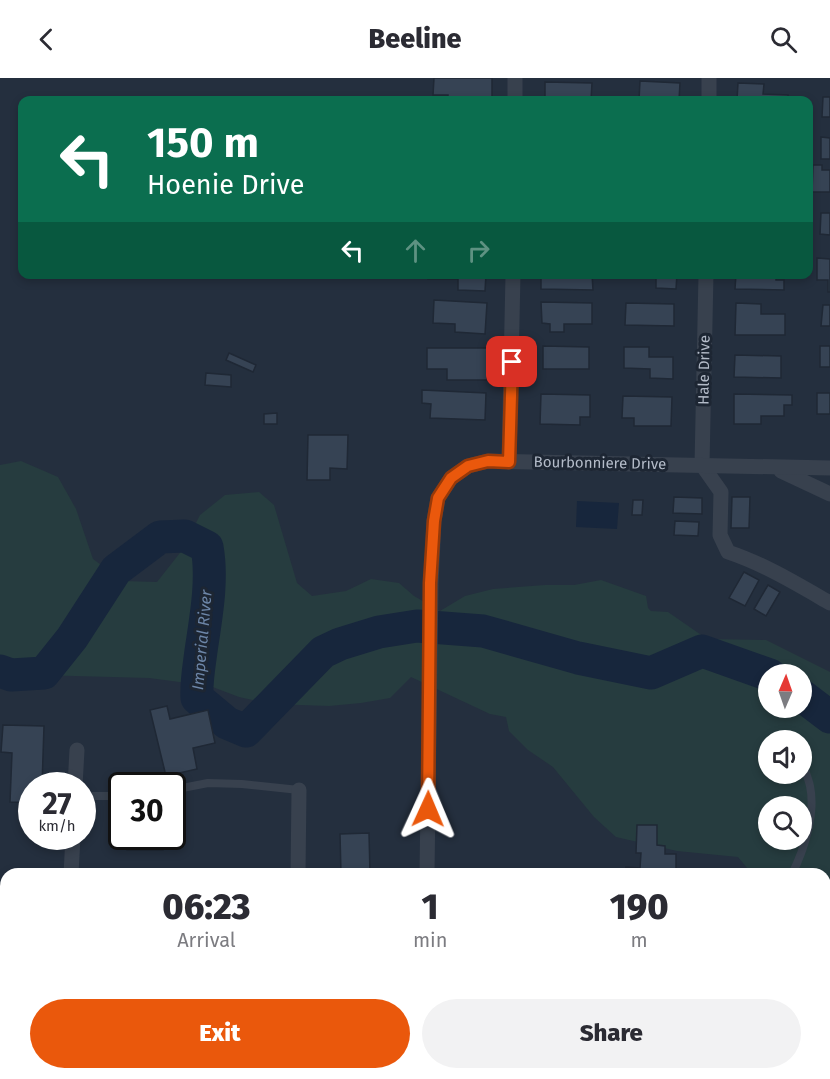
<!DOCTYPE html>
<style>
:root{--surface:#fff;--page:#f2f2f3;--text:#2b2b33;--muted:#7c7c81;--accent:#ea580c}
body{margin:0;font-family:"Fira Sans",sans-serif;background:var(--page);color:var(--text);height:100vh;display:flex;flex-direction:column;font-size:22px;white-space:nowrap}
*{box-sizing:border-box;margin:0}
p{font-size:20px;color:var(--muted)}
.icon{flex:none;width:33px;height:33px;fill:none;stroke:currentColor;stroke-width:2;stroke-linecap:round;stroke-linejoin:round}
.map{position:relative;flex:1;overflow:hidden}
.side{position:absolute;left:0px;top:790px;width:831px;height:212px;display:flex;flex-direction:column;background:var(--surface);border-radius:18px 18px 0 0;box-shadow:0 3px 9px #0003}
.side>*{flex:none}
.guide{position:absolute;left:18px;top:18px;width:795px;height:183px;border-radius:12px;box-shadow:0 3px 9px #0003;background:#0b6e4f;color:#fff;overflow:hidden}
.needle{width:39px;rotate:2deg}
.controls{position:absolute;left:758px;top:586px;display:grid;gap:12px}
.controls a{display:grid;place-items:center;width:54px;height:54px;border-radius:50%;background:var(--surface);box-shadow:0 3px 9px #0003;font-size:30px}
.speed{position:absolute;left:18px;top:694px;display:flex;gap:12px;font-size:30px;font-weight:700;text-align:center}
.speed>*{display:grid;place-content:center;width:78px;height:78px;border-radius:50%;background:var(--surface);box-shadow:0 3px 9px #0003;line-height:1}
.speed small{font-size:15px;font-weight:400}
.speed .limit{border:3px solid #111;border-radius:9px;background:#fff;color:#111}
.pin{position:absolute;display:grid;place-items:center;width:51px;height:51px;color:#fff;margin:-26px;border-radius:12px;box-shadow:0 3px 9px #0006}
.me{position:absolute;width:66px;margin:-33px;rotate:1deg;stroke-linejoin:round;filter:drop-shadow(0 0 4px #0008)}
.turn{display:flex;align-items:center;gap:21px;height:126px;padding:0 30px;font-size:27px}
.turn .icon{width:78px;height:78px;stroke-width:2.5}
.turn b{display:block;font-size:42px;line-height:51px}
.lanes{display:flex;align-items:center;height:57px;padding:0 30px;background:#0003;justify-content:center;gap:30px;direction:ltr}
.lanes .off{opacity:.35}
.eta{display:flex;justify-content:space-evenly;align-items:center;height:102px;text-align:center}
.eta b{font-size:36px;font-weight:800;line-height:42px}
.button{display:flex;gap:12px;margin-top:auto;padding:12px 30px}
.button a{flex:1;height:69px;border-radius:36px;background:var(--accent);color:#fff;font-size:24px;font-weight:800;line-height:69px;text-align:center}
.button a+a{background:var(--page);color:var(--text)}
header{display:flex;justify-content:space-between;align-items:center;height:78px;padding:0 30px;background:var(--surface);font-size:27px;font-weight:800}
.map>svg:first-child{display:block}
</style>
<header><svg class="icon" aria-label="back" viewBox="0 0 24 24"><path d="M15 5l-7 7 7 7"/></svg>Beeline<svg class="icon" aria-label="search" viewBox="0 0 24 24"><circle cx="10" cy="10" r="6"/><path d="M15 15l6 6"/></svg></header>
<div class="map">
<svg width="830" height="1001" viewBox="0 0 830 1001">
<rect width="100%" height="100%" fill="#242f3e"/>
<!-- green -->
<path fill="#263c3f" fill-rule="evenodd" d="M21,383L58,399L76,431L93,481L123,503L157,504L183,471L200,437L225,417L259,414L274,427L297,505L312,518L346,513L371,501L399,505L414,518L440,533L465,518L493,511L545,507H574L601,502L646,518L648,530L651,533L668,534L707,561L766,562L830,594V843L825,841V796H752L738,779L677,773L616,759L594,739L553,689L528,672L509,653L506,639L490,636L411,599L390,620L361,625L329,628L271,626L239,619L210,608L149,600L0,596V387ZM768,597H801V630H768ZM768,663H801V696H768ZM768,729H801V762H768Z"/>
<!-- water -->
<polygon fill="#17263c" points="577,423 619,425 617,451 576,449"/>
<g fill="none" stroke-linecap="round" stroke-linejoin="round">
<!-- river -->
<g stroke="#17263c" stroke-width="33">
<path d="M0,593L11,597L44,595L72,560L116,492L160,459L185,458L207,469C213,502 206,539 201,573C199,589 196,604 197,620L227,645L246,653L323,574L340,566L379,554L417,548L483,553L578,580L651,595L702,573L770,597"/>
<polyline points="801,617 830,639"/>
</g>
</g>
<!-- building -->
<g fill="#364354" stroke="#1f2835" stroke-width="1.5">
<polygon points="434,0 492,0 492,22 448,22 448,17 433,17"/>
<polygon points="640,3 680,5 679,22 639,22"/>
<polygon points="545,4 592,5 591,22 545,22"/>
<polygon points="738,5 764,6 763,16 788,17 788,22 737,22"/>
<polygon points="823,19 830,19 830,39 822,39"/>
<polygon points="821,59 830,60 830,81 821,81"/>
<polygon points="813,87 822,87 822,92 830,92 830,114 812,114"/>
<polygon points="821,135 830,135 830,157 820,156"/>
<polygon points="817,180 830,181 830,214 828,214 828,202 817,202"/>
<polygon points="429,196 486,196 485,213 458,212 458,201 428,201"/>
<polygon points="541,196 592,196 593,212 541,211"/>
<polygon points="631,196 677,196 676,211 656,210 656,200 638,200 638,197"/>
<polygon points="736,196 776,196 776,202 784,202 784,212 735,211"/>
<polygon points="434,222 487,225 485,256 455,254 455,246 433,245"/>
<polygon points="541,224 592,225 592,246 564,246 564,254 550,254 550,246 542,245"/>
<polygon points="626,225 674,226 674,248 625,247"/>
<polygon points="736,225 761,226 761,236 785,236 785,257 735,257"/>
<polygon points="823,227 830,227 830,248 821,248"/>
<polygon points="543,268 589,269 589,291 543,291"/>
<rect x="820" y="268" width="10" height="21"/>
<polygon points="624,269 649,269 649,279 673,279 673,301 650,300 650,291 624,290"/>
<polygon points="427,270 487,270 487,302 447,302 447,291 427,291"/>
<polygon points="229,275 256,287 253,294 226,282"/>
<polygon points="735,277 781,278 781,300 734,299"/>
<polygon points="206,295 231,297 231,309 205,307"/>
<polygon points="422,312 486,315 485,342 430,340 431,326 422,325"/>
<rect x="817" y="315" width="13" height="21"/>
<polygon points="541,316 590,317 590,339 580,339 580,347 540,346"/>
<polygon points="734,316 792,317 792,327 784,327 784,338 761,338 761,346 734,346"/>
<polygon points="623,318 672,319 671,348 634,348 634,340 622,340"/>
<polygon points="277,335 277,346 264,346 264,336"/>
<polygon points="308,357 348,357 347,391 330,390 330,402 307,402"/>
<polygon points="674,419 702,420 702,436 673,435"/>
<polygon points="732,419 750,419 749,450 731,450"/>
<polygon points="633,422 643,422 642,437 632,437"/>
<polygon points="675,443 699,444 698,458 674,457"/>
<polygon points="744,494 759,502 745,528 729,520"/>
<polygon points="768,507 780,514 766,538 754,531"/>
<polygon points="167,628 170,641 208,632 215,665 193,670 197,691 166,698 150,632"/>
<polygon points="3,647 44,648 42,708 32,708 32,725 10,724 12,675 1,674"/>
<polygon points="637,747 657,747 657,767 665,768 665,776 676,776 676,796 625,796 626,789 640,790 641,775 636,775"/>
<polygon points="369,755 370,796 341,796 340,756"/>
<rect x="127" y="759" width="36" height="13"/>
<rect x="0" y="933" width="6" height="23"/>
</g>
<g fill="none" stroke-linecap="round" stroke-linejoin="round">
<!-- lane -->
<g stroke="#38414e" stroke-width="8">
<polyline points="172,712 208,705 242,706 299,712"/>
<polyline points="82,718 122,718"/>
<path d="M792,796C804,772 816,736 810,708C808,699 804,690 801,681"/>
</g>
<!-- street -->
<g stroke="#38414e" stroke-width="15">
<polyline points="515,22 515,0"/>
<polyline points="709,22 709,0"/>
<path d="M706,196L702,387L721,414L720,457L728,474C764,486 797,506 830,525"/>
<polyline points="509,384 513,196"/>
<polyline points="781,393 830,416"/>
<polyline points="75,708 77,672"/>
<polyline points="71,796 73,759"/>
<polyline points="298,796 299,712"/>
<polyline points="427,796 431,505 434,443 438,420 451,400 468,388 488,383 830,390"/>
<polyline points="0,895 6,895"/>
<polyline points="825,910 830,910"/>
</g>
</g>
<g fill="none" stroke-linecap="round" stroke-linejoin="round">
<!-- route casing -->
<g stroke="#983908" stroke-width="15">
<polyline id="route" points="428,731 430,505 434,443 438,420 451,400 468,388 488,383 509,384 512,284"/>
</g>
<!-- route -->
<use href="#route" stroke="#ea580c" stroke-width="10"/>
</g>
<g text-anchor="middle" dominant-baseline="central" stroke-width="6" stroke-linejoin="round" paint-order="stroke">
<!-- street labels -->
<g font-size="15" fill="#b4bcc9" stroke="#1d2633">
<text transform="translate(704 292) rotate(-89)">Hale Drive</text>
<text transform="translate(600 385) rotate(1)">Bourbonniere Drive</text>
</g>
<!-- water labels -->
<g font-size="16" font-style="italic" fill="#6d86a8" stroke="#1d2633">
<text transform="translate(202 562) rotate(-85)">Imperial River</text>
</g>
</g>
</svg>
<div class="controls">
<a><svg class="needle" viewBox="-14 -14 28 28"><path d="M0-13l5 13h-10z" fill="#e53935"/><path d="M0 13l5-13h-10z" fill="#7c7c81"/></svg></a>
<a><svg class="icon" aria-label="sound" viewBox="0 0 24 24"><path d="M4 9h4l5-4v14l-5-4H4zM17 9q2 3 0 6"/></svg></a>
<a><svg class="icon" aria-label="search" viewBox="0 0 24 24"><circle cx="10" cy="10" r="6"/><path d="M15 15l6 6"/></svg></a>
</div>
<div class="speed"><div>27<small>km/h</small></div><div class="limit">30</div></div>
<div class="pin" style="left:512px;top:284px;background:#d93025"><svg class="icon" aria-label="arrive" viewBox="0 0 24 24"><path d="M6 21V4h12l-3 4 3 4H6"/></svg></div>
<svg class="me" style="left:428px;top:731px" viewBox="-20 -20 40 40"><path d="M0-17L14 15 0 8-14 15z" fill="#ea580c" stroke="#fff" stroke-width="4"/></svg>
<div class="guide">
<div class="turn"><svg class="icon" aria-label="left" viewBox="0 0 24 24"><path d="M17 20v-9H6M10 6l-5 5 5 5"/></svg><div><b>150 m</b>Hoenie Drive</div></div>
<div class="lanes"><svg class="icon" aria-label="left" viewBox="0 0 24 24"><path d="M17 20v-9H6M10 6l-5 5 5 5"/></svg><svg class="icon off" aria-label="ahead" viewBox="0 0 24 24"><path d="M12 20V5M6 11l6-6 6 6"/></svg><svg class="icon off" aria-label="right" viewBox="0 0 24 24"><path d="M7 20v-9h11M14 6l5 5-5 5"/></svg></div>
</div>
<section class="side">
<div class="eta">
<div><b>06:23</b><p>Arrival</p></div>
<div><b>1</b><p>min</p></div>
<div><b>190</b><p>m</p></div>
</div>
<div class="button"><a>Exit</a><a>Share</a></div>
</section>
</div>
